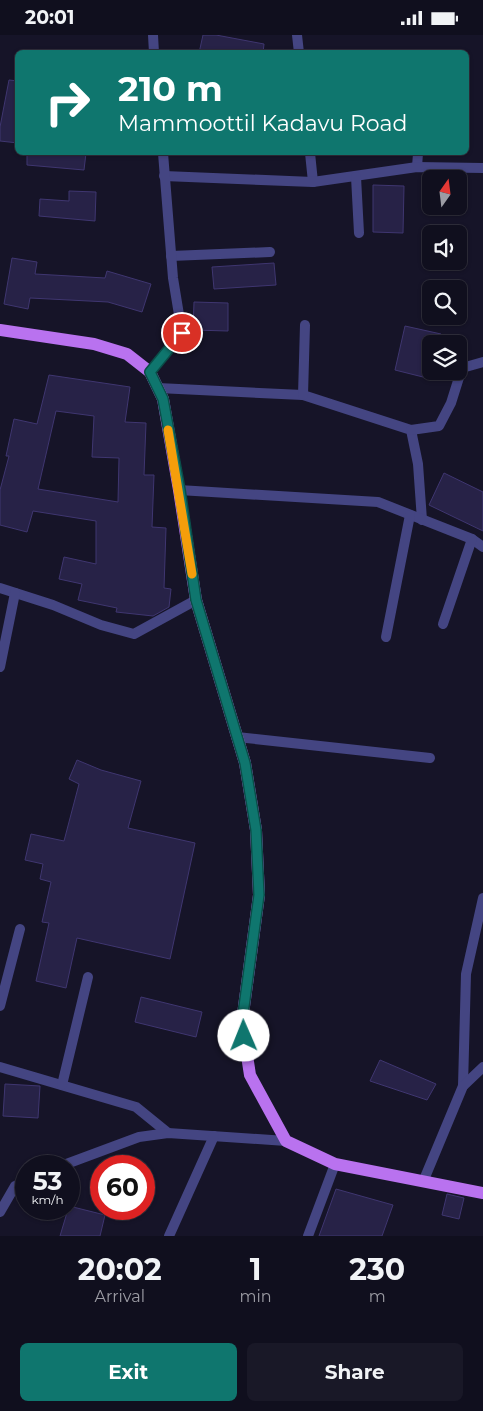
<!DOCTYPE html>
<style>
:root{--surface:#100f1e;--page:#191827;--text:#f1f3f6;--muted:#9c9ca4;--line:#302f3c;--accent:#0f766e}
body{margin:0;font-family:Montserrat,sans-serif;background:var(--page);color:var(--text);height:100vh;display:flex;flex-direction:column;font-size:19px;white-space:nowrap}
*{box-sizing:border-box;margin:0}
p{font-size:16px;color:var(--muted)}
.icon{flex:none;width:28px;height:28px;fill:none;stroke:currentColor;stroke-width:2;stroke-linecap:round;stroke-linejoin:round}
.map{position:relative;height:1201px;overflow:hidden}
.drawer{display:flex;flex-direction:column;background:var(--surface);flex:1}
.drawer>*{flex:none}
.top-card{position:absolute;left:15px;top:15px;width:454px;height:105px;border-radius:8px;box-shadow:0 1px 4px #0004,0 0 0 1px var(--line);background:#0f766e;color:#fff;overflow:hidden}
.needle{width:32px;rotate:14deg}
.buttons{position:absolute;left:422px;top:135px;display:grid;gap:10px}
.buttons a{display:grid;place-items:center;width:45px;height:45px;border-radius:8px;background:var(--surface);box-shadow:0 1px 4px #0004,0 0 0 1px var(--line);font-size:25px}
.speed{position:absolute;left:15px;top:1120px;display:flex;gap:10px;font-size:25px;font-weight:700;text-align:center}
.speed>*{display:grid;place-content:center;width:65px;height:65px;border-radius:50%;background:var(--surface);box-shadow:0 1px 4px #0004,0 0 0 1px var(--line);line-height:1}
.speed small{font-size:12px;font-weight:400}
.speed .limit{border:8px solid #d22;background:#fff;color:#111}
.pin{position:absolute;display:grid;place-items:center;width:42px;height:42px;color:#fff;margin:-21px;border:2px solid #fff;border-radius:50%;box-shadow:0 1px 5px #0007}
.me{position:absolute;width:55px;margin:-28px;rotate:359deg;stroke-linejoin:round;filter:drop-shadow(0 0 4px #0008)}
.turn{display:flex;align-items:center;gap:18px;height:105px;padding:0 20px;font-size:22px}
.turn .icon{width:65px;height:65px;stroke-width:2.5}
.turn b{display:block;font-size:35px;line-height:42px}
.eta{display:flex;justify-content:space-evenly;align-items:center;height:85px;text-align:center}
.eta b{font-size:30px;font-weight:700;line-height:35px}
.action{display:flex;gap:10px;margin-top:auto;padding:10px 20px}
.action a{flex:1;height:58px;border-radius:8px;background:var(--accent);color:#fff;font-size:20px;font-weight:700;line-height:58px;text-align:center}
.action a+a{background:var(--page);color:var(--text)}
.status{display:flex;justify-content:space-between;align-items:center;height:35px;padding:0 25px;background:var(--surface);direction:ltr}
.status svg{height:14px;fill:currentColor}
.map>svg:first-child{display:block}
</style>
<div class="status"><b>20:01</b><svg viewBox="0 0 49 12"><path d="M0 12V9h3v3zM5 12V6h3v6zM10 12V3h3v9zM15 12V0h3v12zM26 1h20v11H26zM47 4h2v5h-2z"/></svg></div>
<div class="map">
<svg width="483" height="1201" viewBox="0 0 483 1201">
<rect width="100%" height="100%" fill="#161428"/>
<!-- building -->
<g fill="#272247" stroke="#3f3670" fill-rule="evenodd">
<polygon points="203,0 216,0 264,9 263,18 199,18"/>
<polygon points="9,45 18,46 18,108 0,106 0,92"/>
<polygon points="27,118 86,118 84,135 27,130"/>
<polygon points="373,150 404,151 403,198 373,197"/>
<polygon points="69,156 96,157 95,186 39,181 40,164 69,166"/>
<polygon points="12,223 37,227 35,239 105,243 107,236 151,249 142,277 108,267 30,263 28,274 4,269"/>
<polygon points="274,228 276,250 214,254 212,232"/>
<polygon points="194,267 228,268 228,296 193,295"/>
<polygon points="405,291 441,299 439,309 431,309 431,336 433,336 431,344 395,335"/>
<path d="M49,340L130,352L125,387L146,388L144,440H154L152,492L166,493L164,553L171,554L169,572L153,581L116,577L117,573L78,565L82,549L59,544L64,522L96,529V486L33,476L27,497L0,490V455L9,421H6L14,384L37,389ZM56,376L94,381L92,422L119,423L118,467L38,454Z"/>
<polygon points="444,438 483,457 483,496 429,470"/>
<polygon points="77,725 101,735 141,746 128,793 195,808 170,924 77,903 66,953 36,946 49,888 42,887 51,847 40,844 43,829 25,825 31,799 64,806 79,749 69,744"/>
<polygon points="141,962 202,977 196,1002 135,987"/>
<polygon points="380,1025 436,1049 427,1065 370,1046"/>
<polygon points="5,1049 40,1051 38,1083 3,1081"/>
<polygon points="336,1154 393,1170 382,1201 319,1201"/>
<polygon points="447,1159 464,1163 459,1184 442,1180"/>
<polygon points="69,1171 105,1180 100,1201 60,1201"/>
</g>
<g fill="none" stroke-linecap="round" stroke-linejoin="round">
<!-- street -->
<g stroke="#444582" stroke-width="10">
<polyline points="153,0 154,18"/>
<polyline points="297,0 299,18"/>
<polyline points="310,118 313,147"/>
<polyline points="417,132 418,118"/>
<polyline points="164,141 313,147 417,132 483,133"/>
<polyline points="356,142 359,198"/>
<polyline points="171,221 270,217"/>
<polyline points="150,337 182,298 173,243 163,118"/>
<polyline points="158,353 303,360 411,395 418,429 422,485"/>
<polyline points="303,360 305,290"/>
<polyline points="411,395 439,391 451,368 462,333 483,327"/>
<polyline points="179,455 378,467 472,504 483,512"/>
<polyline points="0,553 53,570 101,590 134,599 196,565"/>
<polyline points="443,589 472,504"/>
<polyline points="386,602 410,480"/>
<polyline points="0,632 15,558"/>
<polyline points="237,702 430,723"/>
<polyline points="0,971 20,894"/>
<polyline points="0,1032 136,1072 168,1098"/>
<polyline points="62,1050 88,942"/>
<polyline points="463,1051 466,939 483,863"/>
<polyline points="61,1131 139,1102 168,1098 286,1106"/>
<polyline points="423,1147 463,1051 483,1032"/>
<polyline points="0,1177 15,1151 26,1146"/>
<polyline points="169,1201 214,1101"/>
<polyline points="308,1201 335,1129"/>
</g>
<!-- primary -->
<polyline stroke="#b972ef" stroke-width="12" points="0,295 94,309 127,319 150,337 163,364 179,455 196,565 245,728 256,795 259,860 243,979 244,1001 250,1040 286,1106 335,1129 483,1158"/>
</g>
<g fill="none" stroke-linecap="round" stroke-linejoin="round">
<!-- route casing -->
<g stroke="#0a4d48" stroke-width="12">
<polyline id="route" points="182,298 150,337 163,364 180,455 196,565 245,728 256,795 259,860 243,979 244,1001"/>
</g>
<!-- route -->
<use href="#route" stroke="#0f766e" stroke-width="9"/>
<!-- slow -->
<polyline stroke="#f59e0b" stroke-width="9" points="168,395 192,539"/>
</g>
</svg>
<div class="buttons">
<a><svg class="needle" viewBox="-14 -14 28 28"><path d="M0-13l5 13h-10z" fill="#e53935"/><path d="M0 13l5-13h-10z" fill="#9c9ca4"/></svg></a>
<a><svg class="icon" aria-label="sound" viewBox="0 0 24 24"><path d="M4 9h4l5-4v14l-5-4H4zM17 9q2 3 0 6"/></svg></a>
<a><svg class="icon" aria-label="search" viewBox="0 0 24 24"><circle cx="10" cy="10" r="6"/><path d="M15 15l6 6"/></svg></a>
<a><svg class="icon" aria-label="layers" viewBox="0 0 24 24"><path d="M12 4l9 5-9 5-9-5zM3 14l9 5 9-5"/></svg></a>
</div>
<div class="speed"><div>53<small>km/h</small></div><div class="limit">60</div></div>
<div class="pin" style="left:182px;top:298px;background:#d93025"><svg class="icon" aria-label="arrive" viewBox="0 0 24 24"><path d="M6 21V4h12l-3 4 3 4H6"/></svg></div>
<svg class="me" style="left:244px;top:1001px" viewBox="-20 -20 40 40"><circle r="19" fill="#fff"/><path d="M0-13L10 11 0 6-10 11z" fill="#0f766e"/></svg>
<div class="top-card">
<div class="turn"><svg class="icon" aria-label="right" viewBox="0 0 24 24"><path d="M7 20v-9h11M14 6l5 5-5 5"/></svg><div><b>210 m</b>Mammoottil Kadavu Road</div></div>
</div>
</div>
<section class="drawer">
<div class="eta">
<div><b>20:02</b><p>Arrival</p></div>
<div><b>1</b><p>min</p></div>
<div><b>230</b><p>m</p></div>
</div>
<div class="action"><a>Exit</a><a>Share</a></div>
</section>
